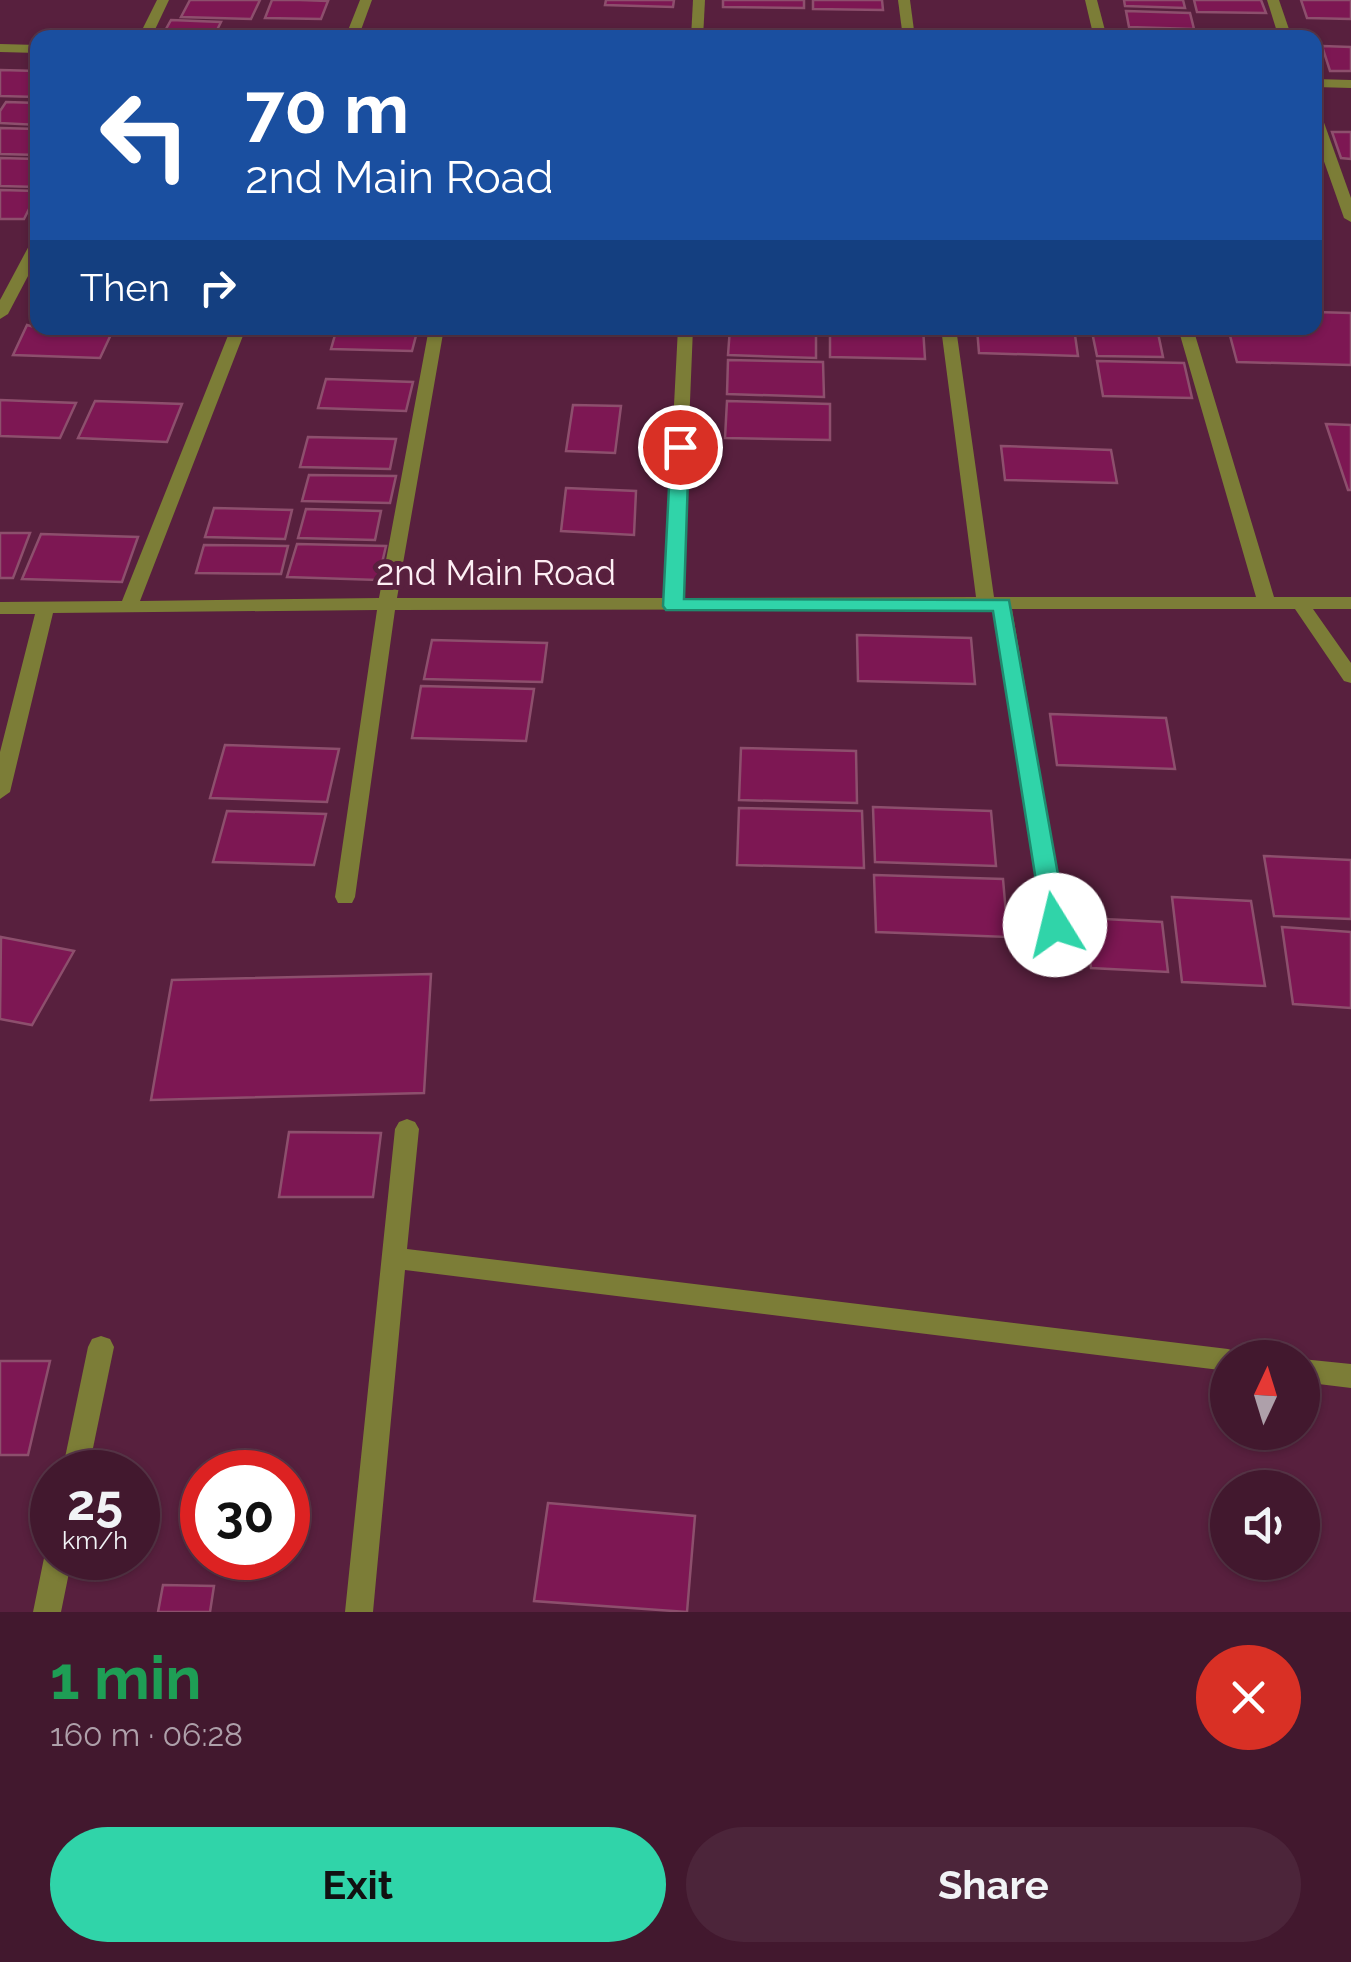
<!DOCTYPE html>
<meta charset="utf-8">
<style>
:root{--surface:#42182e;--page:#4c253a;--text:#f1f3f6;--muted:#aea0aa;--line:#5a374a;--accent:#30d4a9}
body{margin:0;font-family:Raleway,sans-serif;background:var(--page);color:var(--text);height:100vh;display:flex;flex-direction:column;font-size:38px;white-space:nowrap}
*{box-sizing:border-box;margin:0}
p{font-size:32px;color:var(--muted)}
.icon{flex:none;width:55px;height:55px;fill:none;stroke:currentColor;stroke-width:2;stroke-linecap:round;stroke-linejoin:round}
.map{position:relative;height:1612px;overflow:hidden}
.details{display:flex;flex-direction:column;background:var(--surface);flex:1}
.details>*{flex:none}
.top-card{position:absolute;left:30px;top:30px;width:1292px;height:305px;border-radius:20px;box-shadow:0 2px 8px #0004,0 0 0 2px var(--line);background:#1a4fa0;color:#fff;overflow:hidden}
.needle{width:65px;rotate:4deg}
.fabs{position:absolute;left:1210px;top:1340px;display:grid;gap:20px}
.fabs a{display:grid;place-items:center;width:110px;height:110px;border-radius:50%;background:var(--surface);box-shadow:0 2px 8px #0004,0 0 0 2px var(--line);font-size:50px}
.speed{position:absolute;left:30px;top:1450px;display:flex;gap:20px;font-size:50px;font-weight:700;text-align:center}
.speed>*{display:grid;place-content:center;width:130px;height:130px;border-radius:50%;background:var(--surface);box-shadow:0 2px 8px #0004,0 0 0 2px var(--line);line-height:1}
.speed small{font-size:25px;font-weight:400}
.speed .limit{border:15px solid #d22;background:#fff;color:#111}
.pin{position:absolute;display:grid;place-items:center;width:85px;height:85px;color:#fff;margin:-42px;border:5px solid #fff;border-radius:50%;box-shadow:0 2px 10px #0007}
.me{position:absolute;width:110px;margin:-55px;rotate:351deg;stroke-linejoin:round;filter:drop-shadow(0 0 8px #0008)}
.turn{display:flex;align-items:center;gap:35px;height:210px;padding:0 50px;font-size:45px}
.turn .icon{width:130px;height:130px;stroke-width:2.5}
.turn b{display:block;font-size:70px;line-height:85px}
.then{display:flex;align-items:center;height:95px;padding:0 50px;background:#0003;gap:20px;font-size:38px}
.round{display:grid;place-items:center;flex:none;width:105px;height:105px;border-radius:52px;background:var(--page)}
.summary{display:flex;align-items:center;justify-content:space-between;height:170px;padding:0 50px}
h1{font-size:60px;font-weight:700;line-height:75px;color:#1e9e55}
.action{display:flex;gap:20px;margin-top:auto;padding:20px 50px}
.action a{flex:1;height:115px;border-radius:60px;background:var(--accent);color:#111;font-size:40px;font-weight:700;line-height:115px;text-align:center}
.action a+a{background:var(--page);color:var(--text)}
.map>svg:first-child{display:block}
</style>
<div class="map">
<svg width="1351" height="1612" viewBox="0 0 1351 1612">
<rect width="100%" height="100%" fill="#58203e"/>
<!-- building -->
<g fill="#7d1753" stroke="#8d4f6d" stroke-width="2.5">
<polygon points="190,0 260,0 251,19 181,17"/>
<polygon points="272,0 300,0 328,1 321,19 265,18"/>
<polygon points="606,0 674,0 673,7 605,5"/>
<polygon points="723,0 804,0 804,8 723,7"/>
<polygon points="813,0 882,0 883,10 813,9"/>
<polygon points="1124,0 1183,0 1185,8 1125,6"/>
<polygon points="1194,0 1261,0 1266,13 1197,12"/>
<polygon points="1301,0 1351,0 1351,19 1307,18"/>
<polygon points="1126,11 1190,13 1194,29 1129,27"/>
<polygon points="171,20 221,22 213,38 161,38"/>
<polygon points="638,31 679,32 679,38 637,38"/>
<polygon points="1134,31 1203,33 1204,38 1135,38"/>
<polygon points="1322,46 1351,47 1351,71 1330,71"/>
<polygon points="0,70 38,71 38,97 0,96"/>
<polygon points="6,102 38,103 38,125 0,123 0,111"/>
<polygon points="0,128 38,129 38,155 0,154"/>
<polygon points="1332,132 1351,132 1351,159 1341,158"/>
<polygon points="0,158 38,159 38,187 0,186"/>
<polygon points="0,190 38,191 24,219 0,219"/>
<polygon points="1315,312 1351,313 1351,365 1237,362 1228,328 1315,328"/>
<polygon points="27,325 38,328 114,328 100,358 13,355"/>
<polygon points="337,328 418,328 412,351 331,349"/>
<polygon points="730,328 816,328 816,358 728,355"/>
<polygon points="830,328 923,328 925,359 830,357"/>
<polygon points="977,328 1074,328 1078,356 979,353"/>
<polygon points="1092,332 1158,333 1163,357 1097,356"/>
<polygon points="728,360 823,362 824,397 727,394"/>
<polygon points="1097,361 1184,363 1192,398 1103,396"/>
<polygon points="326,379 413,382 406,411 318,408"/>
<polygon points="0,400 76,403 60,438 0,436"/>
<polygon points="95,401 182,404 167,442 78,438"/>
<polygon points="727,401 830,404 830,440 725,438"/>
<polygon points="573,405 621,406 615,453 566,451"/>
<polygon points="1326,424 1351,425 1351,490 1348,490"/>
<polygon points="308,437 396,439 390,469 300,467"/>
<polygon points="1001,446 1111,450 1117,483 1005,480"/>
<polygon points="309,475 396,476 390,503 302,501"/>
<polygon points="566,488 636,491 634,535 561,531"/>
<polygon points="214,508 292,510 285,539 205,537"/>
<polygon points="306,509 381,511 375,540 298,538"/>
<polygon points="0,533 30,533 13,578 0,578"/>
<polygon points="41,534 138,537 122,582 22,579"/>
<polygon points="297,544 386,546 378,580 287,577"/>
<polygon points="204,545 288,546 281,574 196,573"/>
<polygon points="857,635 971,638 975,684 858,681"/>
<polygon points="432,640 547,643 542,682 424,679"/>
<polygon points="421,686 534,689 526,741 412,738"/>
<polygon points="1050,714 1166,718 1175,769 1057,765"/>
<polygon points="225,745 339,749 327,802 210,798"/>
<polygon points="741,748 856,751 857,803 739,800"/>
<polygon points="873,807 991,811 996,866 875,862"/>
<polygon points="739,808 862,811 864,868 737,865"/>
<polygon points="227,811 326,814 314,865 213,862"/>
<polygon points="1264,856 1351,860 1351,919 1274,916"/>
<polygon points="874,875 1003,879 1008,937 876,932"/>
<polygon points="1172,897 1251,901 1265,986 1182,982"/>
<polygon points="1085,918 1162,922 1168,972 1091,968"/>
<polygon points="1282,927 1351,932 1351,1008 1293,1004"/>
<polygon points="1,937 74,951 32,1025 0,1019"/>
<polygon points="431,974 424,1093 151,1100 172,980"/>
<polygon points="289,1132 381,1133 373,1197 279,1197"/>
<polygon points="0,1361 50,1361 28,1455 0,1455"/>
<polygon points="548,1503 695,1516 687,1612 534,1601"/>
<polygon points="163,1585 214,1586 210,1612 158,1612"/>
</g>
<g fill="none" stroke-linecap="round" stroke-linejoin="round">
<!-- street -->
<g fill="#7c7d37" fill-rule="evenodd">
<polygon points="157,0 169,0 151,38 138,38"/>
<polygon points="360,0 372,0 358,38 345,38"/>
<polygon points="693,0 705,0 703,38 691,38"/>
<polygon points="898,0 910,0 915,38 903,38"/>
<polygon points="1085,0 1097,0 1107,38 1094,38"/>
<polygon points="1267,0 1279,0 1292,38 1279,38"/>
<polygon points="0,44 38,45 38,53 0,52"/>
<polygon points="1315,79 1351,80 1351,88 1315,87"/>
<polygon points="1315,113 1322,117 1351,198 1351,222 1344,218 1315,136"/>
<polygon points="38,238 38,257 8,314 0,319 0,300 31,242"/>
<polygon points="231,328 246,328 140,601 379,598 429,328 444,328 397,598 664,598 678,328 693,328 682,598 976,597 941,328 956,328 994,597 1256,597 1178,328 1193,328 1274,597 1351,597 1351,609 1313,609 1351,663 1351,683 1344,681 1295,609 1012,609 1066,925 1062,931 1048,931 1044,925 994,609 395,610 355,897 352,903 338,903 335,897 377,610 53,613 10,792 0,799 0,752 35,614 0,614 0,602 122,601"/>
<polygon points="407,1119 415,1122 419,1129 407,1249 1228,1349 1237,1352 1239,1358 1228,1358 1228,1371 405,1270 373,1612 345,1612 395,1129 399,1122"/>
<polygon points="101,1336 110,1339 114,1347 88,1472 62,1472 88,1347 92,1339"/>
<polygon points="1302,1359 1351,1364 1351,1388 1302,1382"/>
<polygon points="52,1547 52,1558 72,1558 61,1612 33,1612 44,1558"/>
</g>
</g>
<!-- route -->
<polygon fill="#30d4a9" stroke="#1f8a6e" stroke-width="2.5" points="680,441 689,447 684,599 1009,600 1067,925 1063,931 1047,931 1043,925 993,611 666,610 663,606 671,447"/>
<g text-anchor="middle" dominant-baseline="central" stroke-width="10" stroke-linejoin="round" paint-order="stroke">
<!-- street labels -->
<g font-size="35" fill="#fdeef4" stroke="#58203e">
<text x="496" y="572">2nd Main Road</text>
</g>
</g>
</svg>
<div class="fabs">
<a><svg class="needle" viewBox="-14 -14 28 28"><path d="M0-13l5 13h-10z" fill="#e53935"/><path d="M0 13l5-13h-10z" fill="#aea0aa"/></svg></a>
<a><svg class="icon" aria-label="sound" viewBox="0 0 24 24"><path d="M4 9h4l5-4v14l-5-4H4zM17 9q2 3 0 6"/></svg></a>
</div>
<div class="speed"><div>25<small>km/h</small></div><div class="limit">30</div></div>
<div class="pin" style="left:680px;top:447px;background:#d93025"><svg class="icon" aria-label="arrive" viewBox="0 0 24 24"><path d="M6 21V4h12l-3 4 3 4H6"/></svg></div>
<svg class="me" style="left:1055px;top:925px" viewBox="-20 -20 40 40"><circle r="19" fill="#fff"/><path d="M0-13L10 11 0 6-10 11z" fill="#30d4a9"/></svg>
<div class="top-card">
<div class="turn"><svg class="icon" aria-label="left" viewBox="0 0 24 24"><path d="M17 20v-9H6M10 6l-5 5 5 5"/></svg><div><b>70 m</b>2nd Main Road</div></div>
<div class="then">Then<svg class="icon" aria-label="right" viewBox="0 0 24 24"><path d="M7 20v-9h11M14 6l5 5-5 5"/></svg></div>
</div>
</div>
<section class="details">
<div class="summary"><div><h1>1 min</h1><p>160 m · 06:28</p></div><a class="round" style="background:#d93025;color:#fff"><svg class="icon" aria-label="close" viewBox="0 0 24 24"><path d="M6 6l12 12M18 6L6 18"/></svg></a></div>
<div class="action"><a>Exit</a><a>Share</a></div>
</section>
